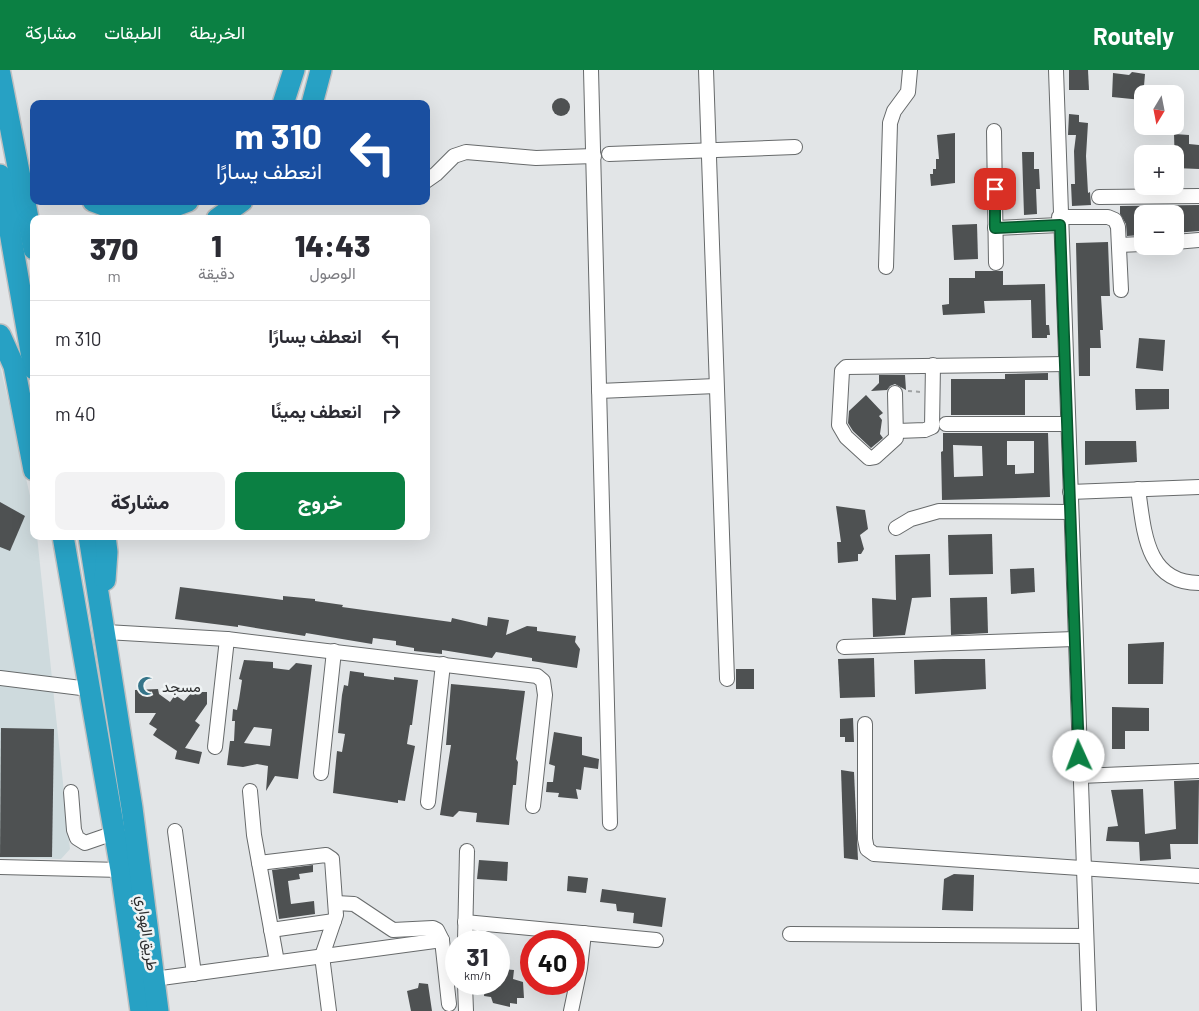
<!DOCTYPE html>
<html lang="ar">
<meta charset="utf-8">
<style>
:root{--surface:#fff;--page:#f2f2f3;--text:#2b2b33;--muted:#7c7c81;--line:#e1e1e2;--accent:#0b8043}
body{margin:0;font-family:Barlow,Vazirmatn,sans-serif;background:var(--page);color:var(--text);direction:rtl;height:100vh;display:flex;flex-direction:column;font-size:19px;white-space:nowrap}
*{box-sizing:border-box;margin:0}
p{font-size:16px;color:var(--muted)}
.icon{flex:none;width:28px;height:28px;fill:none;stroke:currentColor;stroke-width:2;stroke-linecap:round;stroke-linejoin:round}
.map{position:relative;flex:1;overflow:hidden;direction:ltr}
.details{position:absolute;left:30px;top:145px;width:400px;height:325px;display:flex;flex-direction:column;background:var(--surface);border-radius:10px;box-shadow:0 5px 20px #0002;direction:rtl}
.details>*{flex:none}
.banner{position:absolute;left:30px;top:30px;width:400px;height:105px;border-radius:10px;box-shadow:0 5px 20px #0002;direction:rtl;background:#1a4fa0;color:#fff;overflow:hidden}
.needle{width:32px;rotate:190deg}
.controls{position:absolute;left:1134px;top:15px;display:grid;gap:10px}
.controls a{display:grid;place-items:center;width:50px;height:50px;border-radius:10px;background:var(--surface);box-shadow:0 5px 20px #0002;font-size:25px}
.speed{position:absolute;left:445px;top:860px;display:flex;gap:10px;font-size:25px;font-weight:700;text-align:center}
.speed>*{display:grid;place-content:center;width:65px;height:65px;border-radius:50%;background:var(--surface);box-shadow:0 5px 20px #0002;line-height:1}
.speed small{font-size:12px;font-weight:400}
.speed .limit{border:8px solid #d22;background:#fff;color:#111}
.pin{position:absolute;display:grid;place-items:center;width:42px;height:42px;color:#fff;margin:-21px;border-radius:10px;box-shadow:0 2px 8px #0006}
.me{position:absolute;width:55px;margin:-28px;rotate:358deg;stroke-linejoin:round;filter:drop-shadow(0 0 4px #0008)}
.turn{display:flex;align-items:center;gap:18px;height:105px;padding:0 25px;font-size:22px}
.turn .icon{width:65px;height:65px;stroke-width:2.5}
.turn b{display:block;font-size:35px;line-height:42px}
.eta{display:flex;justify-content:space-evenly;align-items:center;height:85px;text-align:center}
.eta b{font-size:30px;font-weight:800;line-height:35px}
.cta{display:flex;gap:10px;margin-top:auto;padding:10px 25px}
.cta a{flex:1;height:58px;border-radius:10px;background:var(--accent);color:#fff;font-size:20px;font-weight:800;line-height:58px;text-align:center}
.cta a+a{background:var(--page);color:var(--text)}
ul{padding:0;list-style:none}
li{display:flex;align-items:center;gap:15px;height:75px;padding:0 25px;border-top:1px solid var(--line)}
li div{flex:1}
li b{display:block;font-size:19px}
li em{font-style:normal}
header{display:flex;align-items:center;gap:30px;box-sizing:border-box;height:70px;padding:0 25px;background:var(--accent);color:#fff}
header strong{font-size:24px}
nav{display:flex;gap:28px;margin-inline-start:auto;font-size:18px}
.map>svg:first-child{display:block}
</style>
<header>
<strong>Routely</strong>
<nav><a>الخريطة</a><a>الطبقات</a><a>مشاركة</a></nav>
</header>
<div class="map">
<svg width="1199" height="941" viewBox="0 0 1199 941">
<rect width="100%" height="100%" fill="#e2e5e7"/>
<!-- built -->
<polygon fill="#cedadd" points="0,295 34,443 34,466 37,466 70,779 61,789 0,788"/>
<!-- building -->
<g fill="#4e5152" fill-rule="evenodd">
<polygon points="1069,0 1088,0 1089,20 1069,20"/>
<polygon points="1132,2 1145,4 1144,16 1162,17 1162,24 1142,24 1142,30 1112,27 1113,3 1129,5"/>
<circle cx="561" cy="37" r="9"/>
<polygon points="1069,44 1079,45 1079,52 1088,53 1086,86 1088,123 1090,122 1091,135 1072,136 1071,114 1075,114 1074,81 1076,65 1068,65"/>
<polygon points="955,63 955,113 931,116 930,104 933,104 933,99 936,99 936,89 939,89 937,65"/>
<polygon points="1174,64 1189,65 1189,74 1199,75 1199,99 1175,98"/>
<polygon points="1022,82 1034,82 1034,99 1039,99 1040,119 1036,119 1037,144 1024,145"/>
<polygon points="1199,135 1199,161 1175,163 1175,144 1142,144 1142,165 1127,166 1126,154 1120,144 1120,136"/>
<polygon points="977,154 978,189 954,190 952,155"/>
<polygon points="1108,172 1110,226 1101,226 1103,260 1100,260 1101,278 1090,278 1090,306 1079,306 1076,173"/>
<polygon points="975,201 1003,201 1003,215 1045,214 1046,255 1049,255 1050,265 1047,265 1047,268 1032,268 1031,230 984,231 985,243 943,245 942,235 949,234 949,208 975,208"/>
<polygon points="1139,268 1165,270 1163,301 1136,298"/>
<polygon points="1048,303 1048,310 1025,310 1025,345 951,345 951,309 1005,309 1005,304"/>
<polygon points="879,305 905,305 906,320 895,314 890,316 887,320 871,321 879,313"/>
<polygon points="1135,319 1169,319 1169,339 1136,340"/>
<polygon points="866,325 883,343 879,346 882,350 880,364 883,368 871,378 853,361 848,353 849,341"/>
<path d="M943,363H1048L1050,427L942,430L941,382L943,381ZM1007,371H1034V403L1015,404V395H1007ZM953,375L982,376L983,406L954,407Z"/>
<polygon points="1085,371 1136,371 1137,392 1085,395"/>
<polygon points="0,432 25,446 10,481 0,477"/>
<polygon points="836,436 865,440 868,459 860,465 864,479 861,484 858,484 858,491 838,493 837,472 841,472"/>
<polygon points="992,464 993,504 949,505 948,465"/>
<polygon points="930,484 931,527 912,528 905,565 873,567 872,528 896,530 895,485"/>
<polygon points="1034,498 1035,522 1011,524 1010,499"/>
<polygon points="180,517 283,530 283,526 315,529 315,531 343,535 342,537 451,552 452,548 487,556 488,547 509,550 506,565 527,556 537,557 537,561 576,566 575,572 580,579 577,598 532,591 532,588 496,582 492,588 442,580 442,584 414,581 414,578 396,575 396,571 373,568 372,574 306,563 305,566 238,555 238,557 175,549"/>
<polygon points="987,527 988,563 951,565 950,528"/>
<polygon points="1164,572 1163,614 1128,614 1128,574"/>
<polygon points="874,588 875,627 840,628 838,589"/>
<polygon points="943,589 985,589 986,619 915,624 914,590"/>
<path d="M244,590L273,592V598L289,600L296,593L312,595L298,709L275,706L266,721L268,696L257,694L243,697L227,695L230,671H234L235,651H232L233,639L237,640L239,630L242,610L239,609ZM254,657L272,659L270,676L244,673Z"/>
<rect x="736" y="599" width="18" height="20"/>
<polygon points="350,601 364,603 364,606 394,610 394,607 418,610 412,655 410,655 407,674 415,676 405,731 398,730 398,733 333,723 337,681 342,682 345,664 338,663 342,625 344,615 348,616"/>
<polygon points="451,614 525,621 516,689 518,692 516,715 513,715 509,755 476,752 477,743 459,741 453,747 440,745 451,675 446,675"/>
<polygon points="158,619 159,624 170,632 175,625 184,631 192,622 207,622 207,634 195,651 200,655 185,678 202,682 199,694 175,689 177,681 153,665 157,659 149,654 156,643 135,643 135,620"/>
<polygon points="1112,637 1149,638 1149,661 1125,661 1125,679 1112,679"/>
<polygon points="853,648 854,672 845,672 845,667 840,667 840,649"/>
<polygon points="1,658 54,659 52,787 0,787"/>
<polygon points="554,662 582,667 582,685 599,689 598,699 584,697 581,720 576,719 578,729 558,727 559,723 546,722 547,712 553,712 555,696 549,694"/>
<polygon points="841,700 854,702 858,790 844,788"/>
<polygon points="1199,710 1198,774 1170,774 1171,789 1140,791 1139,772 1106,771 1108,757 1118,756 1111,720 1143,719 1145,764 1176,759 1174,711"/>
<polygon points="479,790 508,792 507,811 477,809"/>
<polygon points="313,795 313,802 299,804 300,809 288,811 291,834 314,831 315,844 279,849 272,800"/>
<polygon points="954,804 974,805 973,841 942,840 944,809"/>
<polygon points="568,806 588,808 586,823 567,821"/>
<polygon points="602,819 666,828 662,857 633,853 634,843 617,841 616,834 600,832"/>
<polygon points="499,899 514,900 513,909 523,912 524,928 517,928 517,934 510,933 510,937 493,933 491,927 484,926 485,914 499,914"/>
<polygon points="419,913 428,914 432,941 411,941 407,921 418,918"/>
</g>
<g fill="none" stroke-linecap="round" stroke-linejoin="round">
<!-- minor casing -->
<g stroke="#676a6b" stroke-width="16">
<g id="minor">
<polyline points="591,0 610,753"/>
<polyline points="706,0 727,609"/>
<polyline points="1056,0 1089,941"/>
<polyline points="994,61 996,193"/>
<polyline points="609,84 795,77"/>
<polyline points="426,111 436,104 454,86 466,82 536,88 594,86"/>
<polyline points="1099,127 1199,126"/>
<polyline points="1059,147 1108,147 1115,150 1118,157 1121,220"/>
<polyline points="995,158 1060,155"/>
<polyline points="1175,172 1199,170"/>
<polyline points="1119,175 1142,174"/>
<polyline points="886,197 890,53 894,41 908,22 910,0"/>
<polyline points="599,321 716,316"/>
<polyline points="895,323 896,368 875,387 869,388 846,367 839,355 842,301 846,297 1066,294"/>
<polyline points="946,354 1068,354"/>
<polyline points="897,361 925,360 932,357 933,295"/>
<path d="M1138,419C1144,459 1145,513 1199,513"/>
<polyline points="1070,422 1199,417"/>
<polyline points="896,458 911,449 939,441 1071,442"/>
<polyline points="106,562 227,569 537,606 543,611 545,625 533,736"/>
<polyline points="844,577 1075,569"/>
<polyline points="0,608 89,619"/>
<polyline points="865,654 865,769 867,779 874,784 1199,806"/>
<polyline points="215,677 227,569"/>
<polyline points="321,703 334,581"/>
<polyline points="1080,706 1199,701"/>
<polyline points="250,721 254,765 277,892"/>
<polyline points="71,722 74,760 77,768 85,773 114,763"/>
<polyline points="428,732 443,594"/>
<polyline points="175,761 194,904"/>
<polyline points="259,793 326,785 332,789 336,845 322,886 329,941"/>
<polyline points="0,797 121,800"/>
<polyline points="336,833 354,834 393,860 433,858 437,860 442,870 449,934"/>
<polyline points="465,852 656,870"/>
<polyline points="271,860 334,851"/>
<polyline points="790,864 1086,866"/>
<polyline points="465,871 467,781"/>
<polyline points="154,909 442,870"/>
<polyline points="465,914 466,941"/>
<polyline points="571,941 580,898 584,863"/>
</g>
</g>
<!-- highway casing -->
<g stroke="#c0c0c1" stroke-width="24">
<g id="highway">
<polyline points="0,4 34,179"/>
<polyline points="283,34 294,0"/>
<polyline points="312,34 321,0"/>
<polyline points="0,105 34,299"/>
<path d="M93,131C123,144 158,144 188,131"/>
<polyline points="217,149 242,131"/>
<polyline points="0,265 14,296 34,400"/>
<polyline points="63,466 121,800 141,941"/>
<polyline points="89,466 132,738 158,941"/>
<polyline points="105,510 107,482 105,466"/>
</g>
</g>
<!-- path -->
<polyline stroke="#9fa2a3" stroke-width="2" stroke-dasharray="4 4" stroke-linecap="butt" points="908,321 921,322"/>
<!-- minor -->
<use href="#minor" stroke="#fff" stroke-width="14"/>
<!-- highway -->
<use href="#highway" stroke="#27a1c4" stroke-width="21"/>
</g>
<g fill="none" stroke-linecap="round" stroke-linejoin="round">
<!-- route casing -->
<g stroke="#07532c" stroke-width="12">
<polyline id="route" points="995,119 995,158 1060,155 1079,686"/>
</g>
<!-- route -->
<use href="#route" stroke="#0b8043" stroke-width="9"/>
</g>
<!-- icons -->
<defs>
<g id="mosque-bare" transform="scale(1.5)"><path d="M3.5-4.9A6 6 0 1 0 3.5 4.9A5 5 0 1 1 3.5-4.9Z" fill="#357489" stroke="#eff3f4" stroke-width="2.5" paint-order="stroke"/></g>
</defs>
<g fill-rule="evenodd">
<use href="#mosque-bare" x="147" y="616"/>
</g>
<g text-anchor="middle" dominant-baseline="central" stroke-width="5" stroke-linejoin="round" paint-order="stroke">
<!-- poi labels -->
<g font-size="15" fill="#2d2e2f" stroke="#eff3f4" text-anchor="start">
<text x="162" y="616">مسجد</text>
</g>
<!-- street labels -->
<g font-size="15" fill="#2d2e2f" stroke="#eff3f4">
<text transform="translate(148 863) rotate(82)">طريق الهواري</text>
</g>
</g>
</svg>
<div class="controls">
<a><svg class="needle" viewBox="-14 -14 28 28"><path d="M0-13l5 13h-10z" fill="#e53935"/><path d="M0 13l5-13h-10z" fill="#7c7c81"/></svg></a>
<a>+</a>
<a>−</a>
</div>
<div class="speed"><div>31<small>km/h</small></div><div class="limit">40</div></div>
<div class="pin" style="left:995px;top:119px;background:#d93025"><svg class="icon" aria-label="arrive" viewBox="0 0 24 24"><path d="M6 21V4h12l-3 4 3 4H6"/></svg></div>
<svg class="me" style="left:1079px;top:686px" viewBox="-20 -20 40 40"><circle r="19" fill="#fff"/><path d="M0-13L10 11 0 6-10 11z" fill="#0b8043"/></svg>
<div class="banner">
<div class="turn"><svg class="icon" aria-label="left" viewBox="0 0 24 24"><path d="M17 20v-9H6M10 6l-5 5 5 5"/></svg><div><b>310 m</b>انعطف يسارًا</div></div>
</div>
<section class="details">
<div class="eta">
<div><b>14:43</b><p>الوصول</p></div>
<div><b>1</b><p>دقيقة</p></div>
<div><b>370</b><p>m</p></div>
</div>
<ul>
<li><svg class="icon" aria-label="left" viewBox="0 0 24 24"><path d="M17 20v-9H6M10 6l-5 5 5 5"/></svg><div><b>انعطف يسارًا</b></div><em>310 m</em></li>
<li><svg class="icon" aria-label="right" viewBox="0 0 24 24"><path d="M7 20v-9h11M14 6l5 5-5 5"/></svg><div><b>انعطف يمينًا</b></div><em>40 m</em></li>
</ul>
<div class="cta"><a>خروج</a><a>مشاركة</a></div>
</section>
</div>
